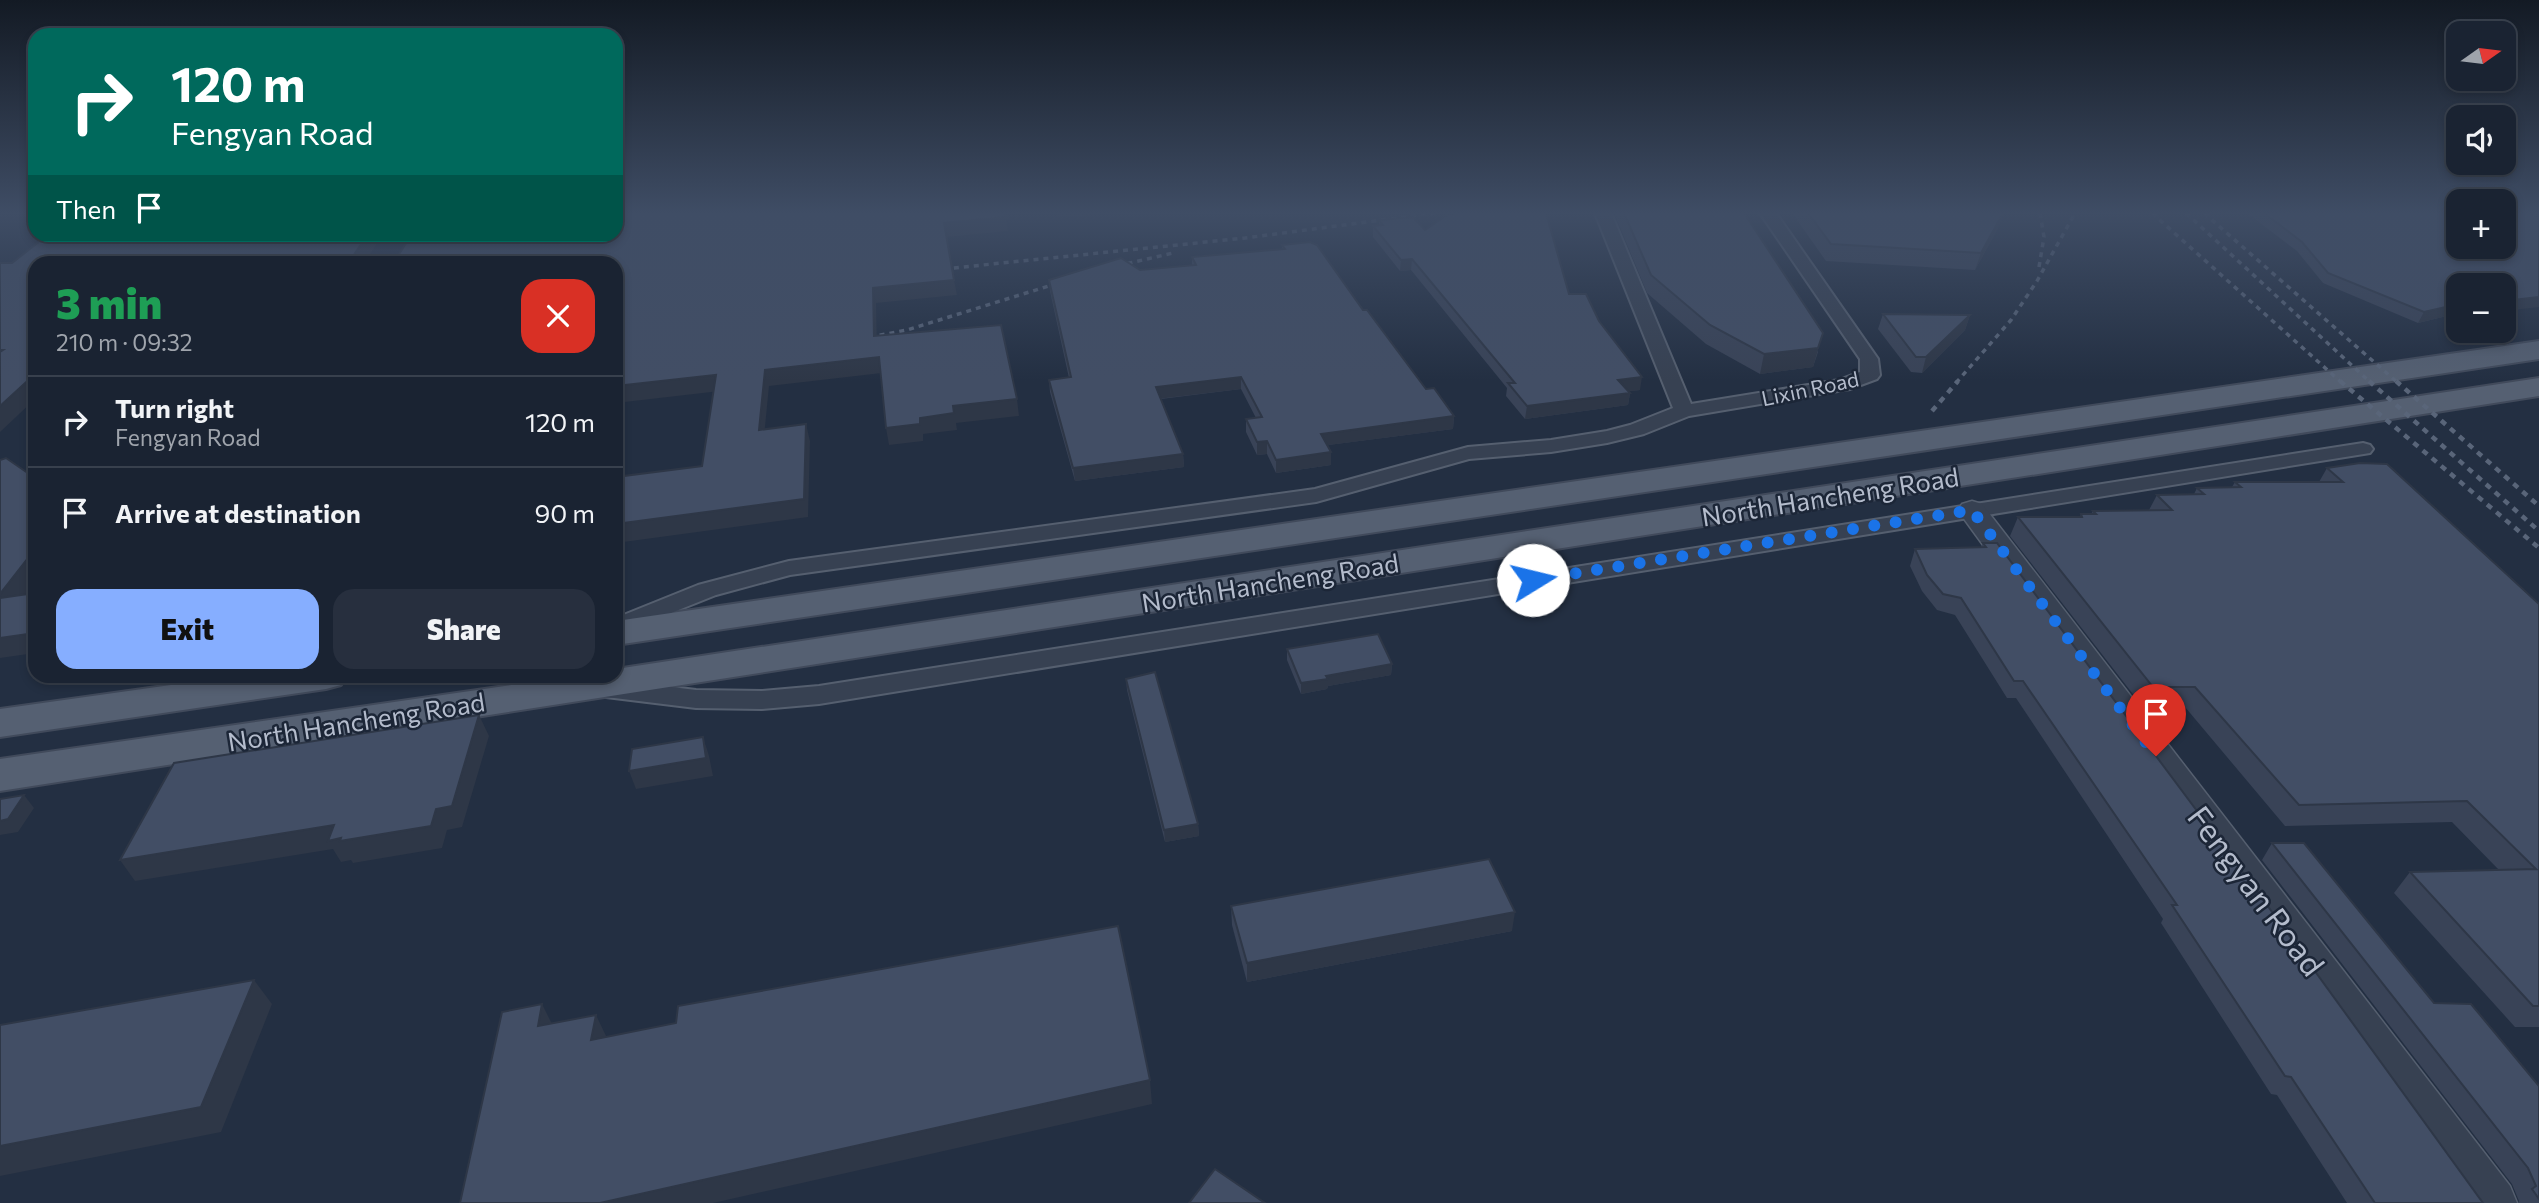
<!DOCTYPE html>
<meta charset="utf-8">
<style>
:root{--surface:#1a2332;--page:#272f3e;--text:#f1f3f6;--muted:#9fa4ac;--line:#38404d;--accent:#86aeff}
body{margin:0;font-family:Commissioner,sans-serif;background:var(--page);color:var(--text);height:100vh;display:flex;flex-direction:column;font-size:26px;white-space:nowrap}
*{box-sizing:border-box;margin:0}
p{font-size:23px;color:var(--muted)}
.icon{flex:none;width:38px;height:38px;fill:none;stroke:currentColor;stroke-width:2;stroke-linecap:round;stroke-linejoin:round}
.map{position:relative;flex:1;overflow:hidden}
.panel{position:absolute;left:28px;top:256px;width:595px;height:427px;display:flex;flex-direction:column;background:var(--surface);border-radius:21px;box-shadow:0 4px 10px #0003,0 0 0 2px var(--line)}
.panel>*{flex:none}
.top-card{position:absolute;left:28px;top:28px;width:595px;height:214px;border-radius:21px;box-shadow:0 4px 10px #0003,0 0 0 2px var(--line);background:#00695c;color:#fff;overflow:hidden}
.needle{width:46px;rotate:76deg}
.fabs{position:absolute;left:2446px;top:21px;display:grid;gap:14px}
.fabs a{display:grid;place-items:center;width:70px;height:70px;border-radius:14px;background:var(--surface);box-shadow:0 4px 10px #0003,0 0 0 2px var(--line);font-size:35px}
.pin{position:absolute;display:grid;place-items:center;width:60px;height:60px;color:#fff;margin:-72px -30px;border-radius:50% 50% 50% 0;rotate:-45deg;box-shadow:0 0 7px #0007}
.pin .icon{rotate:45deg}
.me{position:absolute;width:77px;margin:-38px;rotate:81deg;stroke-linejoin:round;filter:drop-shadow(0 0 5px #0008)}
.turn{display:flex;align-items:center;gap:24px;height:147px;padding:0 28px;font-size:32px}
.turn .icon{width:91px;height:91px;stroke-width:2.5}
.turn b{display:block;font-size:49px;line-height:60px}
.then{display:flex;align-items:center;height:66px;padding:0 28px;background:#0003;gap:14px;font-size:26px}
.round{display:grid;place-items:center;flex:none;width:74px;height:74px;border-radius:21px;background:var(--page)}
.summary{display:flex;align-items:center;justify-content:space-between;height:119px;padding:0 28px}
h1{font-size:42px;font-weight:800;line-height:52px;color:#1e9e55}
.action{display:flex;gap:14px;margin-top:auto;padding:14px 28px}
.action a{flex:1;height:80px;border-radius:21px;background:var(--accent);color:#111;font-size:28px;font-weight:800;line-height:80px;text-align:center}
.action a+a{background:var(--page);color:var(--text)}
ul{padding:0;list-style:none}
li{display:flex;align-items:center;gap:21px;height:91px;padding:0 28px;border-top:2px solid var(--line)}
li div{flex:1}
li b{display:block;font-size:26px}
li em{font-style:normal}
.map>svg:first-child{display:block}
</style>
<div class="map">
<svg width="2539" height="1203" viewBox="0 0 2539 1203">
<rect width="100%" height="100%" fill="#232f42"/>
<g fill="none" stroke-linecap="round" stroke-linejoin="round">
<!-- minor casing -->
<g stroke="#555f6f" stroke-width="4">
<g id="minor">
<polygon points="1595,213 1611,213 1691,404 1839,380 1860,372 1860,359 1760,213 1776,213 1878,359 1880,375 1877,379 1850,389 1689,416 1644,434 1607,443 1551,452 1469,459 1316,502 790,575 716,595 616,635 616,618 698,585 789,561 1315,489 1468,447 1551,440 1607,431 1630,425 1673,408"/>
<polygon points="2363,443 2370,445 2373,449 2370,453 819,704 762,709 696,708 606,697 597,694 593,688 597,682 606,679 696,690 762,691 819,686"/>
</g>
</g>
<!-- tertiary casing -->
<g stroke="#555f6f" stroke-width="3">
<polygon id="tertiary" points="1972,501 1982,504 2510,1186 2517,1203 2462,1203 1962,516 1958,510 1962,504"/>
</g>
<!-- primary casing -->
<g stroke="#414a5b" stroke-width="4">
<g id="primary">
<polygon points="2539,341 2539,359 616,645 616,621"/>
<polygon points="2539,378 2539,396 0,791 0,759 574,676 616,676 616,669"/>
<polygon points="235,676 347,676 341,685 326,689 0,737 0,709"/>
</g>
</g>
<!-- minor -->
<use href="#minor" fill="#374152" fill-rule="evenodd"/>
<!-- tertiary -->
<use href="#tertiary" fill="#374152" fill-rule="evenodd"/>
<!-- primary -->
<use href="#primary" fill="#556072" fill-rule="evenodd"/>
<!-- rail-far1 -->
<g stroke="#596579" stroke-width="3.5" stroke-dasharray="5 5" stroke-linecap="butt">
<polyline points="2152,213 2342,383"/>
<polyline points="2186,213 2371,383"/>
<polyline points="2204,213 2398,383"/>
<polyline points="2039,267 2044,237 2040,213"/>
<polyline points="1108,268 1173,253"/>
<polyline points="934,270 1245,238 1435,213"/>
<polyline points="860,339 907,330 1068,280"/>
<polyline points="1956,383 2011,320 2037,281 2075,213"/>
</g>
<!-- rail -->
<g stroke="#596579" stroke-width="4.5" stroke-dasharray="6 6" stroke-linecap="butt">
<polyline points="2340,381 2539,548"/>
<polyline points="2369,381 2539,531"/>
<polyline points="2396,381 2539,506"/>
<polyline points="1932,411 1958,381"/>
</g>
</g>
<!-- wall -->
<g fill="#394357">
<polygon points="1614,213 1744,213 1818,352 1813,367 1760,374 1706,344 1647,293"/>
<polygon points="1792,213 2003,213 1998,228 1975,270 1826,261"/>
<polygon points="2247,213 2459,213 2504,285 2459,285 2459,313 2418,323 2323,283 2297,251"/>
<polygon points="1379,220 1425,230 1569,294 1599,321 1640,390 1628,391 1630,393 1628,405 1525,419 1506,396 1507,388 1411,270 1400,271 1373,237 1373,226 1379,226"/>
<polygon points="1282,245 1363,310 1426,389 1454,416 1453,429 1328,445 1331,452 1331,465 1276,473 1267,454 1257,455 1246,432 1246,419 1256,418 1241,389 1161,399 1183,454 1184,467 1075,481 1050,392 1049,380 1069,378 1050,291 1049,280 1192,265 1192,257 1282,250"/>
<polygon points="1883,314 1970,315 1965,330 1922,373 1911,372 1878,329"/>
<polygon points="2327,468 2539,604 2539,1027 2515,1027 2394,893 2410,872 2499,870 2452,822 2285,826 2185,707 2143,707 2010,536 2018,517 2080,517 2081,514 2091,514 2093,511 2149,510 2157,495 2194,494 2197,488 2232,487 2235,482 2319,482"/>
<polygon points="1983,543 2483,1203 2347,1203 2277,1095 2271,1094 2161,923 2163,919 2016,698 2007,698 1955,615 1937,610 1922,591 1910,566 1915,549 1981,547"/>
<polygon points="1287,649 1392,664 1391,675 1328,686 1327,689 1301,694 1287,660"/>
<polygon points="1126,679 1198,824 1199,836 1165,842 1127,690"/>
<polygon points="2272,843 2434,1003 2539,1086 2539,1203 2518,1203 2519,1201 2512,1184 2262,860"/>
<polygon points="1231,906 1512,931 1247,982 1232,925"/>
</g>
<!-- shaded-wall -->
<g fill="#2e3747">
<polygon points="1059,213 1112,213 1060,218"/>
<polygon points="2003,213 1998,228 1975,270 1981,253"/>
<polygon points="1006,217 1008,231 946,237 944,223"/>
<polygon points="368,234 383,234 365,262 349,262"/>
<polygon points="1412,259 1411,270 1400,271 1401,260"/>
<polygon points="954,280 957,295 876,303 877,351 874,336 873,288"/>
<polygon points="2539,297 2539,307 2504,311 2504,301"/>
<polygon points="2459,304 2459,313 2418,323 2424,312"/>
<polygon points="1970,315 1965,330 1922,373 1926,357"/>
<polygon points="1823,333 1813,367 1760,374 1764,354"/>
<polygon points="879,357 882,373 769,386 763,447 759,430 765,370"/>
<polygon points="35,374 35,399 0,432 0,406"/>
<polygon points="716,375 720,391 616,403 616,386"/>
<polygon points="1241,377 1241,389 1157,399 1156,387"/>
<polygon points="1642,377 1640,390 1616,393 1618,380"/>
<polygon points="1630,393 1628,405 1525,419 1527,406"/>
<polygon points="1017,399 1019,416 956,423 957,430 923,434 923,441 889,445 886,428 953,406"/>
<polygon points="1454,416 1453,429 1321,446 1321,434"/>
<polygon points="806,424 810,441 808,517 616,543 616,524"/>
<polygon points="1267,441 1267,454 1257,455 1257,442"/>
<polygon points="1331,452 1331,465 1276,473 1276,460"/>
<polygon points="1183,454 1184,467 1075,481 1073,468"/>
<polygon points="35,549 35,583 10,616 0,602 0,594"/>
<polygon points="35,633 35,653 0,658 0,638"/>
<polygon points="1392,664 1391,675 1328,686 1327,689 1301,694 1301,683 1326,676"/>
<polygon points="479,715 489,736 462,827 447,830 442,848 353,863 351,860 341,862 333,849 135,881 120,860 436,809"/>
<polygon points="703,737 709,756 713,776 636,789 629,771"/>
<polygon points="24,795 34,808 18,832 0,835 0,821"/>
<polygon points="1198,824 1199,836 1165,842 1164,830"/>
<polygon points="1515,912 1512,931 1247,982 1247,963"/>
<polygon points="254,980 272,1004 221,1132 0,1176 0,1146"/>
<polygon points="542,1004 554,1028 538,1026"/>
<polygon points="596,1015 607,1038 591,1040"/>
<polygon points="1150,1080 1152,1104 713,1203 600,1203"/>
</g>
<!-- building -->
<g fill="#424e65" stroke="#2e3747" stroke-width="2">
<polygon points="616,213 1005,213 1006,217 944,223 954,280 873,288 874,336 1001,325 1017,399 953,406 954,413 920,418 920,424 886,428 879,357 765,370 759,430 806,424 804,499 616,524 616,477 702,466 716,375 616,386 616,262 394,262 412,234 616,234"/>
<polygon points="1460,213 1546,213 1569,294 1586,294 1599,321 1642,377 1618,380 1630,393 1527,406 1508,383 1515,383 1412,259 1401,260 1373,226 1383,225 1379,220 1413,217 1425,230 1447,215"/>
<polygon points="1624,213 1744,213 1823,333 1818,348 1764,354 1710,325 1651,275"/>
<polygon points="1808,213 2003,213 1981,253 1831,244"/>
<polygon points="2264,213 2459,213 2459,247 2504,247 2504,213 2529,213 2539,217 2539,297 2504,301 2504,285 2459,285 2459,304 2424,312 2328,273 2302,242"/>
<polygon points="49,234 368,234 349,262 35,262 35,374 0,406 0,352 3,350 0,350 0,263 12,263"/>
<polygon points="1310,242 1317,245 1363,310 1367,310 1426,389 1434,388 1454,416 1321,434 1331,452 1276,460 1267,441 1257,442 1246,419 1262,417 1241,377 1156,387 1183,454 1073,468 1049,380 1071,377 1049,280 1121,258 1140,270 1196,265 1192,257 1285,249 1282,245"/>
<polygon points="1883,314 1970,315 1926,357 1916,357"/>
<polygon points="6,458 35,478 35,549 0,594 0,460"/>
<polygon points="2360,463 2387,464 2539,604 2539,1006 2533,1006 2410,872 2536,869 2467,801 2299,805 2195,687 2153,687 2018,517 2082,517 2081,514 2096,514 2093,511 2172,510 2157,495 2204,494 2197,488 2241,487 2235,482 2343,482 2327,468"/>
<polygon points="1983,543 1997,543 2259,894 2483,1203 2375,1203 2291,1077 2285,1076 2172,905 2177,905 2023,681 2014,681 1961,598 1943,594 1927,575 1915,549 1986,547"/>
<polygon points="35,593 35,633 0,638 0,598"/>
<polygon points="1378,634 1392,664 1326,676 1328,679 1301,683 1287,649"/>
<polygon points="1155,672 1198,824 1164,830 1126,679"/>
<polygon points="479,715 452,806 436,809 431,826 340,841 341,838 328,841 334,825 120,860 174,763"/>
<polygon points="703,737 706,758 629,771 632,749"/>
<polygon points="24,795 8,819 0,821 0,799"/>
<polygon points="2272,843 2304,843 2434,1003 2471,1004 2539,1086 2539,1199 2532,1189 2536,1186 2528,1168"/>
<polygon points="1489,859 1515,912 1247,963 1231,906"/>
<polygon points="1118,926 1150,1080 600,1203 460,1203 502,1012 542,1004 538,1026 596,1015 591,1040 676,1023 678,1006"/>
<polygon points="254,980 201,1107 0,1146 0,1025"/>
<polygon points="1215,1169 1265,1203 1189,1203"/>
</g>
<!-- sky -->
<linearGradient id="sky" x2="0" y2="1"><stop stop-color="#131a24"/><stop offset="0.56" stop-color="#3f4d65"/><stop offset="1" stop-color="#3f4d65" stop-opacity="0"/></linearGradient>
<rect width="2539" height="381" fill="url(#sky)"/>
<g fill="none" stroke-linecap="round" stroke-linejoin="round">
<!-- route -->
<polyline stroke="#1a73e8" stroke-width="12" stroke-dasharray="0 21.6" points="1533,580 1972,510 2156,756"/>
</g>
<g text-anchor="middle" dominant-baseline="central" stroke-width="5" stroke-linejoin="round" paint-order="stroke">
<!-- far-street labels -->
<g font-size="21" fill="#b4bccc" stroke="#1c2637">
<text transform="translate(1810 388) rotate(-12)">Lixin Road</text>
</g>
<!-- street labels -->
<g font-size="26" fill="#b4bccc" stroke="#1c2637">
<text transform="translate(1830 496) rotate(-9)">North Hancheng Road</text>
<text transform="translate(1270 582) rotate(-9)">North Hancheng Road</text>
<text transform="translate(356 721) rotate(-9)">North Hancheng Road</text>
</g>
<!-- near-street labels -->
<g font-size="32" fill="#b4bccc" stroke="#1c2637">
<text transform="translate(2257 890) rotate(53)">Fengyan Road</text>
</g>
</g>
</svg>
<div class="fabs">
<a><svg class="needle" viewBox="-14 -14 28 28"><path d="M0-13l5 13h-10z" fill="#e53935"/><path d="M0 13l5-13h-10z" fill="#9fa4ac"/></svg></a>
<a><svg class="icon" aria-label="sound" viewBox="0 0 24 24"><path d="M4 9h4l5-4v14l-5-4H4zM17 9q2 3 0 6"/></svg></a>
<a>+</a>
<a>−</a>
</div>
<div class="pin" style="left:2156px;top:756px;background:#d93025"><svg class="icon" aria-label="arrive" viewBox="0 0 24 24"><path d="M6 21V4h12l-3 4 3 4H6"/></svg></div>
<svg class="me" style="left:1533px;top:580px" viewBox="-20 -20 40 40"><circle r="19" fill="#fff"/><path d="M0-13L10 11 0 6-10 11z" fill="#1a73e8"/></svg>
<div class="top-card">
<div class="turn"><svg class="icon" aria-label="right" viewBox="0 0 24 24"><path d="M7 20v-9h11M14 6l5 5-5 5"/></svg><div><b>120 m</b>Fengyan Road</div></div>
<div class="then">Then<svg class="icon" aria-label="arrive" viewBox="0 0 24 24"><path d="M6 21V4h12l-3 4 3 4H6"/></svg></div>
</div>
<section class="panel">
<div class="summary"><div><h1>3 min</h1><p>210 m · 09:32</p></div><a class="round" style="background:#d93025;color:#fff"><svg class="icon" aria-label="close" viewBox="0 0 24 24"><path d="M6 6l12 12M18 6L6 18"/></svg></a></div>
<ul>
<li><svg class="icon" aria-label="right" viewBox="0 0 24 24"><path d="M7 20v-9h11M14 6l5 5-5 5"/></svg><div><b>Turn right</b><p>Fengyan Road</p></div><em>120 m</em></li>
<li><svg class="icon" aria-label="arrive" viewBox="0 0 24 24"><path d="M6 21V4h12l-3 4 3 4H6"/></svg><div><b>Arrive at destination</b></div><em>90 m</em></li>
</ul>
<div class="action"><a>Exit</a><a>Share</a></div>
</section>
</div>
